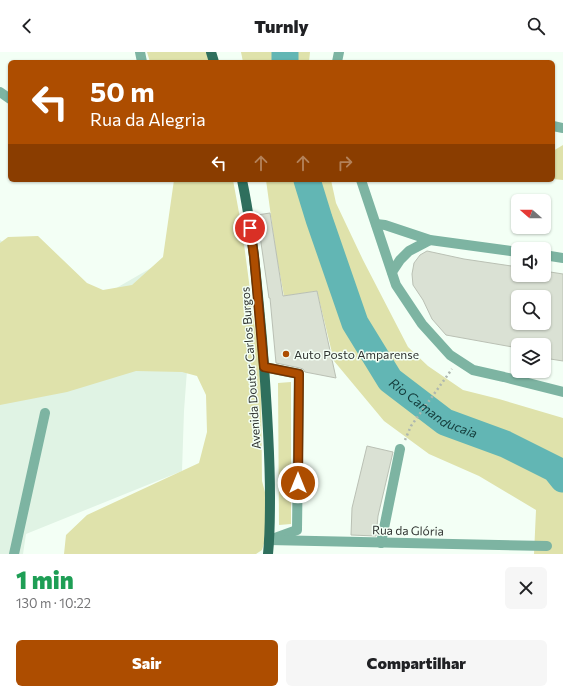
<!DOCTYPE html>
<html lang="pt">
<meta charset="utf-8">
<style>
:root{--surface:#fff;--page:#f6f6f6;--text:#202124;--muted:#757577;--accent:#ad4d00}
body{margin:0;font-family:Commissioner,sans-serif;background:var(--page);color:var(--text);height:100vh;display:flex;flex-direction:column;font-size:15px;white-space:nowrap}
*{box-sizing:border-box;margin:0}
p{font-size:13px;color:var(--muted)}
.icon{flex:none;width:22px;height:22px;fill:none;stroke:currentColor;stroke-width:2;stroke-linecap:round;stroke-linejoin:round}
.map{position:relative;height:502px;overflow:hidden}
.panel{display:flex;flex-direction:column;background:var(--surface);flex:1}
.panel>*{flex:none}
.banner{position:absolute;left:8px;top:8px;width:547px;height:122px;border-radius:6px;box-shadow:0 1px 3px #0004;background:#ad4d00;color:#fff;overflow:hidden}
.needle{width:26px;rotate:290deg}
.buttons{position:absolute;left:511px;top:142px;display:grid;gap:8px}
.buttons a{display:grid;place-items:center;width:40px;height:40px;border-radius:6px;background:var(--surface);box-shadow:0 1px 3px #0004;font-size:20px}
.pin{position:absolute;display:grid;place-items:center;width:34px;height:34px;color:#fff;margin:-17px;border:2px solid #fff;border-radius:50%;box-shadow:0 1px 4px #0007}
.me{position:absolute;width:44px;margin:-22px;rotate:0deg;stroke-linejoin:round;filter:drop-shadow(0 0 3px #0008)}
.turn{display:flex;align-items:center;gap:14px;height:84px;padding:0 16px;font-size:18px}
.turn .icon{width:52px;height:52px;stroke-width:2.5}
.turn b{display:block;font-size:28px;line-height:34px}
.lanes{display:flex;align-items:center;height:38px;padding:0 16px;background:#0003;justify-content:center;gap:20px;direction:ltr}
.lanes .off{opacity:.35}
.round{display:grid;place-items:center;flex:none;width:42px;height:42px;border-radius:6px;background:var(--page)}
.head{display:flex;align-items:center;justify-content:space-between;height:68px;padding:0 16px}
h1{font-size:24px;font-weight:800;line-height:30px;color:#1e9e55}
.button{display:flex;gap:8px;margin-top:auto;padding:8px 16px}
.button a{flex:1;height:46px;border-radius:6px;background:var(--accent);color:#fff;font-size:16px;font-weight:800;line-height:46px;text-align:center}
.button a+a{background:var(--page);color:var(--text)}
header{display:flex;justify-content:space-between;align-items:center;height:52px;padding:0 16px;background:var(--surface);font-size:18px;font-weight:800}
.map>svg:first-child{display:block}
</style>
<header><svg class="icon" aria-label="back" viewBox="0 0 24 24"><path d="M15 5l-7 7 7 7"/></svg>Turnly<svg class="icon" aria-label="search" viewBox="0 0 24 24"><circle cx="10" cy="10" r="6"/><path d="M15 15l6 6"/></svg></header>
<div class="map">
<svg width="563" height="502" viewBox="0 0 563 502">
<rect width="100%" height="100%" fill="#f3fff5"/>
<!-- built -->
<polygon fill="#e0f3e4" points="0,188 80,257 151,216 189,291 184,359 182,419 26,482 23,502 0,502"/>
<!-- green -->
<g fill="#dfe2ab">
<polygon points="147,0 211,0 215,10 150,10"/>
<polygon points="241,0 310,0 309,10 243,10"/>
<polygon points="563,93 563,128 553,127 553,99"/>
<polygon points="174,128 233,128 242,177 249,230 251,251 259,302 259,317 261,330 262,429 270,459 270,472 262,498 256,502 64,502 66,483 87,463 199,411 207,380 206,343 197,324 182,320 136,319 67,340 0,353 0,191 8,185 38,184 87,231 103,238 132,233 163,205"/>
<polygon points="266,128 331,128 336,151 363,208 408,295 428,314 463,338 499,347 563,366 563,502 534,502 536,458 479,424 429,402 384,369 334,309 317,239 284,244 276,201"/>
<polygon points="291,330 291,472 279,473 278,331"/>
</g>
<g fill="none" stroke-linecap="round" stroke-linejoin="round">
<!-- river -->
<g stroke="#62b6b4" stroke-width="27">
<polyline points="285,0 285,10"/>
<path id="s1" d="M307,128L319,167L355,271L390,328L445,370L505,392L555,417L563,427"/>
</g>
</g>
<!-- building -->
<g fill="#dae1d4" stroke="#bac0b4" fill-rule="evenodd">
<polygon points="270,161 283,244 317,239 336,326 305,320 303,317 300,316 276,311 270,246 269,246 257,163"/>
<path d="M427,199L464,207L518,215V223H544V219L563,222V309L544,306V293H518V296L446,283L432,267L423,248L413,233L412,222L414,211L420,203ZM518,245H544V271H518Z"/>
<polygon points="367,394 393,400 378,464 376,484 351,483 352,456"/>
</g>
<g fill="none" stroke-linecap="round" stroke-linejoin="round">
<!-- path -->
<polyline stroke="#aeb7af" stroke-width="2.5" stroke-dasharray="2 3" stroke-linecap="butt" points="405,388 411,374 452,317"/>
<!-- minor -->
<g stroke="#7db4a2" stroke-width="10">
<polyline points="140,0 142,10"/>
<polyline points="337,10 339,0"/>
<polyline points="0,40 10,47"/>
<polyline points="553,74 563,76"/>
<polyline points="361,128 396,233 422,272 450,303 473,318 504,325 563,340"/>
<polyline points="376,172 385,173 430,188 518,200"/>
<polyline points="544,203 563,206"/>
<polyline points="392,220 400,208 409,199 430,188"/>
<polyline points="264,315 299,322 297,478 275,486"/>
<polyline points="269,488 547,494"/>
<polyline points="381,491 400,397"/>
<polyline points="14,502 45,361"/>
</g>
<!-- major -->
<g stroke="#2f6f5d" stroke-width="10">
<polyline points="211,0 214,10"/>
<path d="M242,128C253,180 257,234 262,287C266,340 270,392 270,445C270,464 270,483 268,502"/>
</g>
</g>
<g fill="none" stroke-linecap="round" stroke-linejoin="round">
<!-- route casing -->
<g stroke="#703200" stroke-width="10">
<polyline id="route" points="250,176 254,204 264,315 299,322 298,431"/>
</g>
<!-- route -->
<use href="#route" stroke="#ad4d00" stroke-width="7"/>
</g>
<!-- markers -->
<circle fill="#ad4d00" stroke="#f3fff5" stroke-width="1.5" cx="286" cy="302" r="4"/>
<g text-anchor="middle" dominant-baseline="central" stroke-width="3" stroke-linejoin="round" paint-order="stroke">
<!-- poi labels -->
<g font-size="12" fill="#303431" stroke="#f3fff5" text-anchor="start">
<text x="294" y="302">Auto Posto Amparense</text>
</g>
<!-- street labels -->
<g font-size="12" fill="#303431" stroke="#f3fff5">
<text transform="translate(250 316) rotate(-94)">Avenida Doutor Carlos Burgos</text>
<text transform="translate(408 478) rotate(1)">Rua da Glória</text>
</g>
<!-- water labels -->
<g font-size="13" font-style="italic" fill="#133b3a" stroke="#f3fff5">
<text stroke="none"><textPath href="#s1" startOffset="270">Rio Camanducaia</textPath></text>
</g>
</g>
</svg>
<div class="buttons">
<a><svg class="needle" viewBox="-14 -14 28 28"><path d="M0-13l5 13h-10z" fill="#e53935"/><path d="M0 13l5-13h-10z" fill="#757577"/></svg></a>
<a><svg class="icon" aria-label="sound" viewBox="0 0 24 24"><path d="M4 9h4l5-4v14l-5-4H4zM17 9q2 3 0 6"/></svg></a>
<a><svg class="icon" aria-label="search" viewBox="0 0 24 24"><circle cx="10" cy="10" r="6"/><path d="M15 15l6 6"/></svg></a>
<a><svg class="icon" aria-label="layers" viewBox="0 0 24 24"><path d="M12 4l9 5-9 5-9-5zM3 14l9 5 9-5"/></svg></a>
</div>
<div class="pin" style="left:250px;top:176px;background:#d93025"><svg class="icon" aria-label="arrive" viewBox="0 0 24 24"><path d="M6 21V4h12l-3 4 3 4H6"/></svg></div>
<svg class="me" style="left:298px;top:431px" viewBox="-20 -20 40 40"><circle r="17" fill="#ad4d00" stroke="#fff" stroke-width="3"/><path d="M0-11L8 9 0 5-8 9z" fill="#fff"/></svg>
<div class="banner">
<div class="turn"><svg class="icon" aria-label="left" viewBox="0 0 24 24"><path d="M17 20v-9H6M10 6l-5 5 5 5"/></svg><div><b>50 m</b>Rua da Alegria</div></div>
<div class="lanes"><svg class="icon" aria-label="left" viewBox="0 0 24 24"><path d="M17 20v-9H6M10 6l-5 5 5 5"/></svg><svg class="icon off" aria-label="ahead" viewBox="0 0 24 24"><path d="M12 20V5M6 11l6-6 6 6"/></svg><svg class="icon off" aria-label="ahead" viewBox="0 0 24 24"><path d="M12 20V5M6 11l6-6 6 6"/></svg><svg class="icon off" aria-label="right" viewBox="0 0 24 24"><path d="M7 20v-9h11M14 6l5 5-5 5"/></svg></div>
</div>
</div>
<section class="panel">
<div class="head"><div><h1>1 min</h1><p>130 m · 10:22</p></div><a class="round"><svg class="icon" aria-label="close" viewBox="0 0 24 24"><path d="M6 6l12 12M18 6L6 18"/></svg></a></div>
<div class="button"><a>Sair</a><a>Compartilhar</a></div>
</section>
